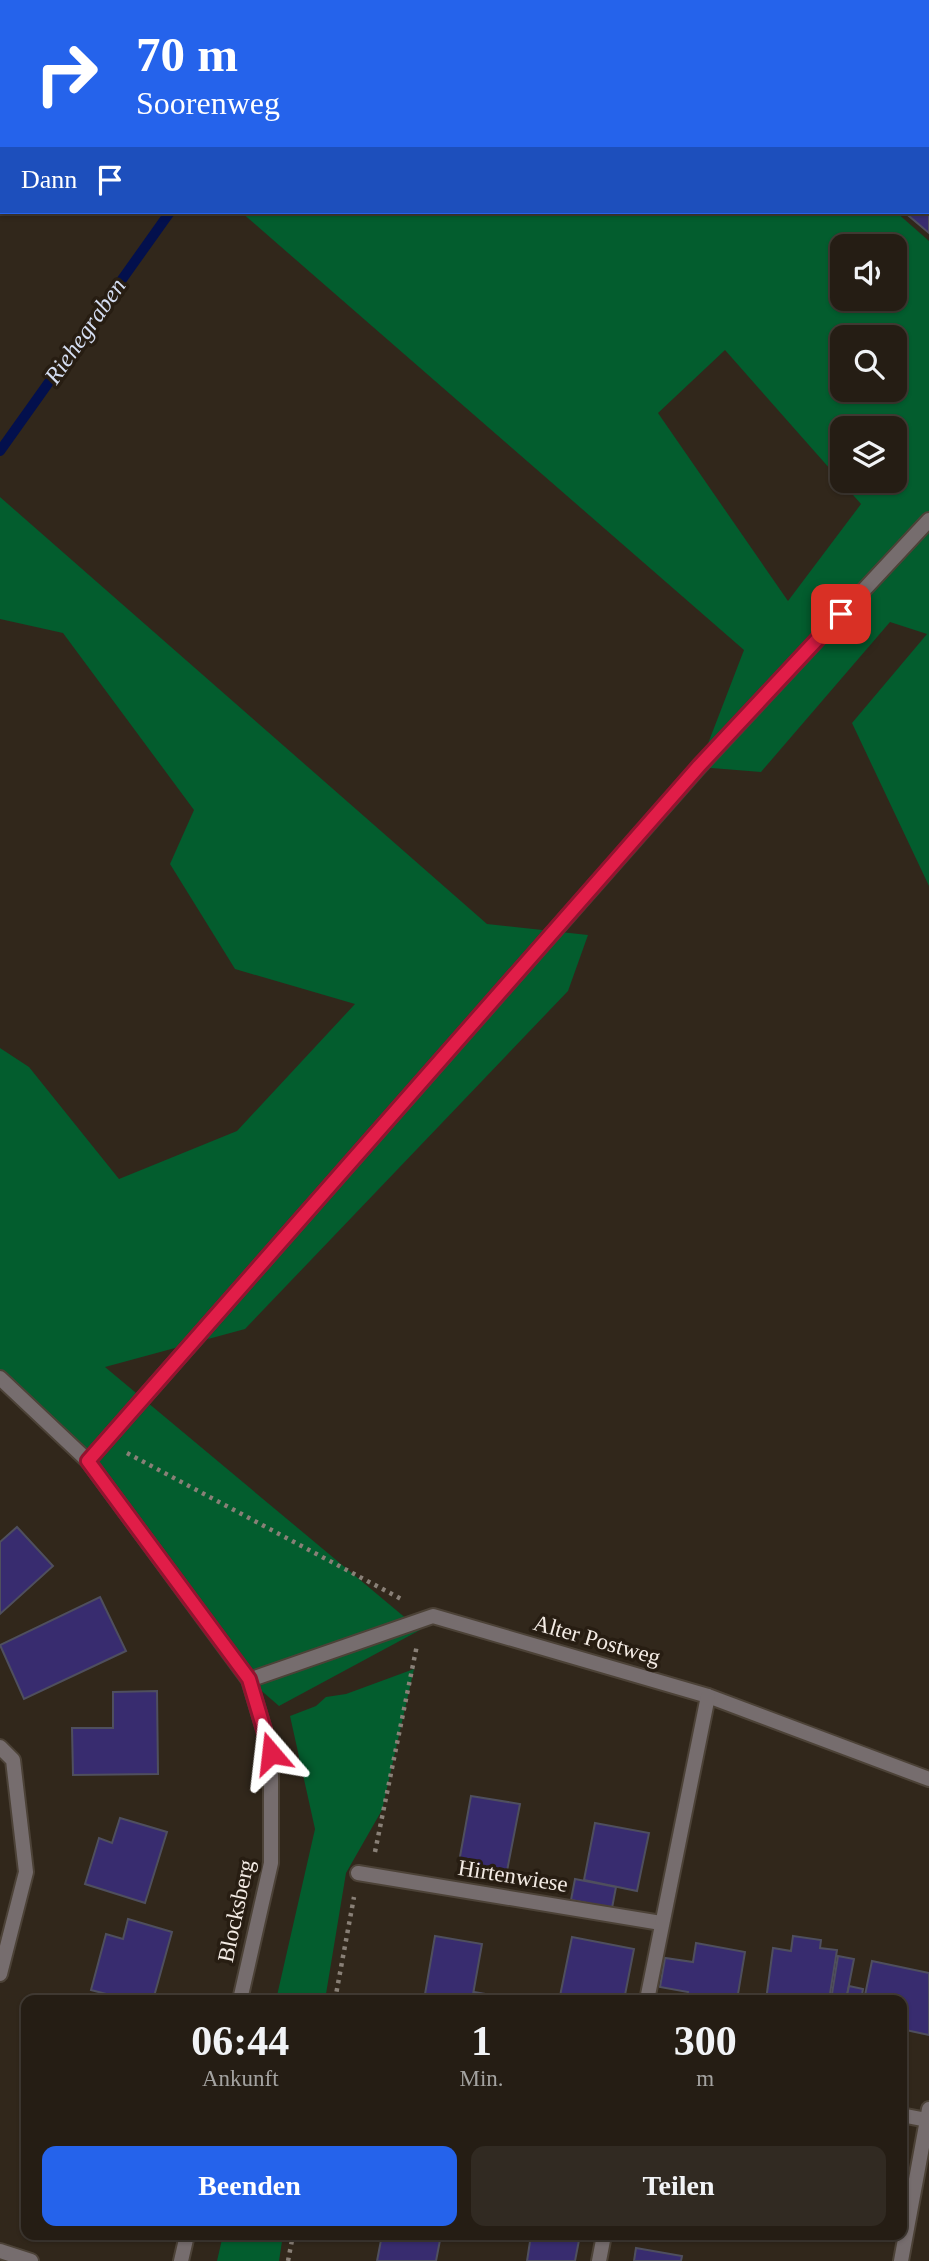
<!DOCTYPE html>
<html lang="de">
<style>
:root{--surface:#251d14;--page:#312a22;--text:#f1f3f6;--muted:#a3a2a0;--line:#423b34;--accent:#2563eb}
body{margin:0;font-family:Georgia,serif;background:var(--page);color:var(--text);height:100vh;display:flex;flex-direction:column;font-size:26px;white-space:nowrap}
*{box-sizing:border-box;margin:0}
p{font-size:23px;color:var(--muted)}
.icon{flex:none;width:38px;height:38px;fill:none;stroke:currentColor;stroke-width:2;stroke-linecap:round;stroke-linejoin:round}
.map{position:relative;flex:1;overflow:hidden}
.details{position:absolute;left:21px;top:1995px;width:886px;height:245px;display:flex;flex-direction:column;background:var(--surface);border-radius:14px;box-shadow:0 2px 5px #0004,0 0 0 2px var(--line)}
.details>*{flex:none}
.guide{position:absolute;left:0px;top:0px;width:929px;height:214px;box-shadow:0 2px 5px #0004,0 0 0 2px var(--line);background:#2563eb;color:#fff;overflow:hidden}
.buttons{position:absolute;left:830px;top:234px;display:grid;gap:14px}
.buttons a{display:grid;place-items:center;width:77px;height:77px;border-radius:14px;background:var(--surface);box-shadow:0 2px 5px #0004,0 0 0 2px var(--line);font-size:35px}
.pin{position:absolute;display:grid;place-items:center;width:60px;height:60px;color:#fff;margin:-30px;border-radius:14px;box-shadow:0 4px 10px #0006}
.me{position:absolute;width:77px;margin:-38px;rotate:343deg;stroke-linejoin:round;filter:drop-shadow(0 0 5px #0008)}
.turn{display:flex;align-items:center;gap:24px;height:147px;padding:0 21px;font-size:32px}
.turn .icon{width:91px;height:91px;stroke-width:2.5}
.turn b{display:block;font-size:49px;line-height:60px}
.then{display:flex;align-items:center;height:66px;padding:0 21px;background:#0003;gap:14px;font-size:26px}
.eta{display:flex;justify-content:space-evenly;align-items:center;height:119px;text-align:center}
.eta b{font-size:42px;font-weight:700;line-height:49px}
.primary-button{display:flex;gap:14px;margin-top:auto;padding:14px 21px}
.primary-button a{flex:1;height:80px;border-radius:14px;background:var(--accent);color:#fff;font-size:28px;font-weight:700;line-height:80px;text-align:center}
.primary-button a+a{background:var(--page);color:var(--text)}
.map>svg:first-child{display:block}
</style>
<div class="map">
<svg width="929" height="2261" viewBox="0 0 929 2261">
<rect width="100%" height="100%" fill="#31271b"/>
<!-- green -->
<g fill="#035d2e" fill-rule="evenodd">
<path d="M241,212H896L929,241V886L852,723L927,634L890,622L761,772L699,767L744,650ZM842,247H894V299H842ZM842,338H894V390H842ZM725,350L861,504L788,601L658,413ZM842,429H894V481H842Z"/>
<polygon points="0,497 487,924 588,935 568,991 245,1329 105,1367 420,1630 279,1706 249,1680 88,1461 0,1383 0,1048 29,1067 119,1179 237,1131 355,1004 235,969 170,864 194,810 63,633 0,619"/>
<polygon points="414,1669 382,1810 346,1873 325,2000 276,2000 315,1829 290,1716 316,1706 326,1697 346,1694"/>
<polygon points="223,2235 283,2235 279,2261 217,2261"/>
</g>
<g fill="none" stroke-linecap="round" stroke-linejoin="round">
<!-- stream -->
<g stroke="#03104d" stroke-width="10">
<polyline points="318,2 319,0"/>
<polyline points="0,451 170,212"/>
</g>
</g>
<!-- building -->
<g fill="#382c6f" stroke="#4f4f5e" stroke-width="2">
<polygon points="928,202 929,204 929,233 909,216 912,212 928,212"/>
<polygon points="17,1527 53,1566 0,1614 0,1542"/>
<polygon points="100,1597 126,1651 24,1699 0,1645"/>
<polygon points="157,1691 158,1774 73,1775 72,1728 113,1728 113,1692"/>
<polygon points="471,1796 520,1804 507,1871 459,1862"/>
<polygon points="120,1818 167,1832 145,1903 85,1884 99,1838 112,1843"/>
<polygon points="595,1823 649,1833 637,1891 584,1880"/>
<polygon points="575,1879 616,1887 612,1908 571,1900"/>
<polygon points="128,1919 172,1932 153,2000 129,2000 91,1990 106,1934 123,1939"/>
<polygon points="435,1936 482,1944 472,2000 424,2000"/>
<polygon points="793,1936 821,1940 820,1948 837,1950 829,2000 766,2000 773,1948 791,1951"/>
<polygon points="572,1937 634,1949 624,2000 579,2000 560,1996"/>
<polygon points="696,1943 745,1952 737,2000 686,2000 688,1992 660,1987 665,1958 693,1962"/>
<polygon points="838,1956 854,1959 846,2000 831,2000"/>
<polygon points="872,1961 929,1973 929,2035 901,2029 901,2000 864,2000"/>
<polygon points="849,1986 863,1989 861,2000 846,2000"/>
<polygon points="474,1992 503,1997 502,2000 472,2000"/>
<polygon points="26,2069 26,2090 22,2089"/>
<polygon points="382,2235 441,2235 436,2261 377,2261"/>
<polygon points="531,2235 580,2235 575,2261 527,2261"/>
<polygon points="636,2248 682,2256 681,2261 634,2261"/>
</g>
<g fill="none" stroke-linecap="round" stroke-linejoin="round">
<!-- service casing -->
<g stroke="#4c4237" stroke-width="18">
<polyline id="service" points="249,1680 433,1616 708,1696 929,1779"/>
</g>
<!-- minor casing -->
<g stroke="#4c4237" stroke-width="18">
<g id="minor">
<polyline points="0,1378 88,1461 249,1680 271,1753 271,1863 240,2000"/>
<polyline points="88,1461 699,767 929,520"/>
<polyline points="0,1747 13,1760 26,1872 0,1974"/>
<polyline points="358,1873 661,1923"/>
<polyline points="647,2000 708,1696"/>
<polyline points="901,2115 927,2120"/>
<polyline points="0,2251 31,2261"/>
<polyline points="181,2261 187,2235"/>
<polyline points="599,2261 604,2235"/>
<polyline points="901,2261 929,2109"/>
</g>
</g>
<!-- path -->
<g stroke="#898077" stroke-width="4.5" stroke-dasharray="3.5 5" stroke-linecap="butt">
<polyline points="127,1453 403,1600"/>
<polyline points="375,1852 417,1645"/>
<polyline points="335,2000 354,1897"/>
<polyline points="288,2261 293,2235"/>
</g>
<!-- service -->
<use href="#service" stroke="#766d6e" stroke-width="14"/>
<!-- minor -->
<use href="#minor" stroke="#766d6e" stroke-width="14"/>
</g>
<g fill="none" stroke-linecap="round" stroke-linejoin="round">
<!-- route casing -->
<g stroke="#92132f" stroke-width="18">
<polyline id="route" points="271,1753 249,1679 88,1461 699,766 841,614"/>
</g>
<!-- route -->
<use href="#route" stroke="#e11d48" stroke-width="12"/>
</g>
<g text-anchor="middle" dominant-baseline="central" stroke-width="7" stroke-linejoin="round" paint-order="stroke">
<!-- street labels -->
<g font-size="23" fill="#f3ebe4" stroke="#271d12">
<text transform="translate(597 1640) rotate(16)">Alter Postweg</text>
<text transform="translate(513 1876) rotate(9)">Hirtenwiese</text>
<text transform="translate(236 1911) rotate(-78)">Blocksberg</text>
</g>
<!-- water labels -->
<g font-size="24" font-style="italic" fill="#d5def2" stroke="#271d12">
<text transform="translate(85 331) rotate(-55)">Riehegraben</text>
</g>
</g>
</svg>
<div class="buttons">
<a><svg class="icon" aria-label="sound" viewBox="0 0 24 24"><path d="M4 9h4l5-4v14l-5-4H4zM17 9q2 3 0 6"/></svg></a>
<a><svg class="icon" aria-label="search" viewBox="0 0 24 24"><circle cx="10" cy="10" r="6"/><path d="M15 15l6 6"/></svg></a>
<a><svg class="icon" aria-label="layers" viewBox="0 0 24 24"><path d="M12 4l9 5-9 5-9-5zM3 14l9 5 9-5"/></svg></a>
</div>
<div class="pin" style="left:841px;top:614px;background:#d93025"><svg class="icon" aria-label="arrive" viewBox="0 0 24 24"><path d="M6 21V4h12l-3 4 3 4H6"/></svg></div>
<svg class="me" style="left:271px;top:1753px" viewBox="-20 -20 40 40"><path d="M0-17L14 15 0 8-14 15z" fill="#e11d48" stroke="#fff" stroke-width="4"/></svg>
<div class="guide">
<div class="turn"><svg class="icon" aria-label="right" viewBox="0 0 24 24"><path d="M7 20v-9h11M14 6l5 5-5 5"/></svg><div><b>70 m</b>Soorenweg</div></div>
<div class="then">Dann<svg class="icon" aria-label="arrive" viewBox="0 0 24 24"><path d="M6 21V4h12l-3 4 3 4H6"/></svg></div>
</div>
<section class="details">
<div class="eta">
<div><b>06:44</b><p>Ankunft</p></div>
<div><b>1</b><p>Min.</p></div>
<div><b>300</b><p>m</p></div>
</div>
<div class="primary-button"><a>Beenden</a><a>Teilen</a></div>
</section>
</div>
